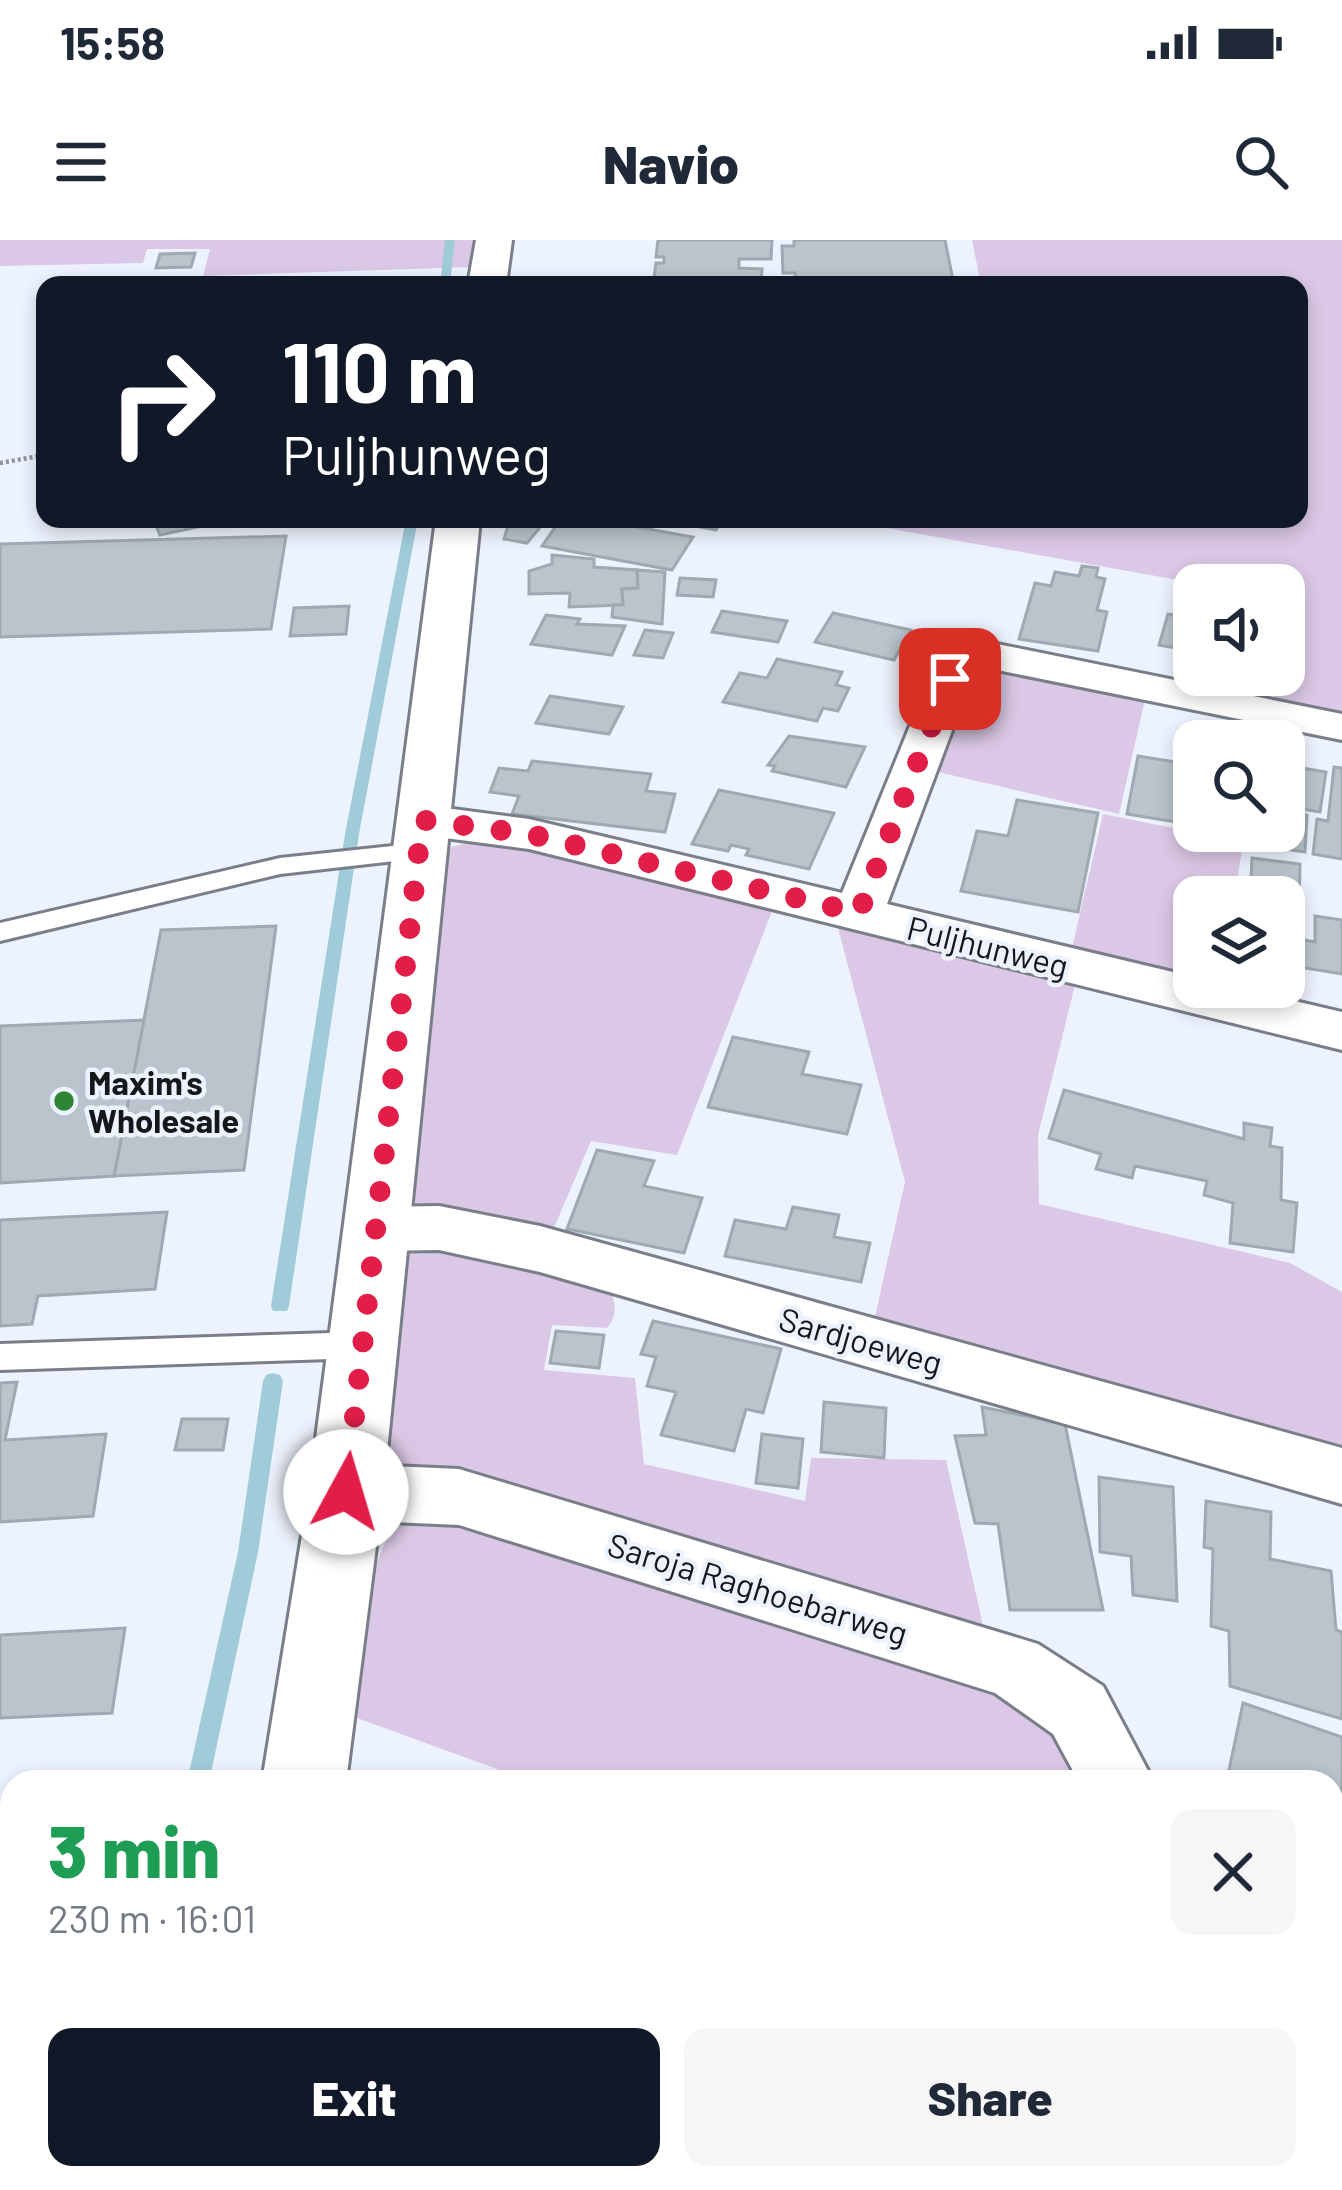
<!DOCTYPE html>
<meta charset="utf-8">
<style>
:root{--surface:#fff;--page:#f6f6f7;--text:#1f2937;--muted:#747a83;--accent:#111827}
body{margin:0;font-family:Barlow,sans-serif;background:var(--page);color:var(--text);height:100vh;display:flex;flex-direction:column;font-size:45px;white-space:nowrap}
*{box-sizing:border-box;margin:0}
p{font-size:39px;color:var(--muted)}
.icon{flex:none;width:66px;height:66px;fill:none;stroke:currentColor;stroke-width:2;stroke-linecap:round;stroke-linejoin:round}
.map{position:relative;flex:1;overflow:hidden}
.details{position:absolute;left:0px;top:1530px;width:1344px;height:420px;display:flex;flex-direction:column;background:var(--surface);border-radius:36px 36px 0 0;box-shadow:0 6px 18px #0003}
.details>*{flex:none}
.guide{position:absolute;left:36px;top:36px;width:1272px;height:252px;border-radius:24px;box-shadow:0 6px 18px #0003;background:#111827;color:#fff;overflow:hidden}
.controls{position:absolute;left:1173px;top:324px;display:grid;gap:24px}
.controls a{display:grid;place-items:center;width:132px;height:132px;border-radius:24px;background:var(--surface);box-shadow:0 6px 18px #0003;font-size:60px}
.pin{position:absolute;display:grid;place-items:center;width:102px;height:102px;color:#fff;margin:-51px;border-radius:24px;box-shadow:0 6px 18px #0006}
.me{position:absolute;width:132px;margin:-66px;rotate:6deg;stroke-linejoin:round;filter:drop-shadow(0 0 9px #0008)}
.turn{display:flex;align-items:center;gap:42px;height:252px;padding:0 48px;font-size:54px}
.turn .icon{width:156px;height:156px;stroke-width:2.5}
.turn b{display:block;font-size:84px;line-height:102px}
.round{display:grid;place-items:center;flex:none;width:126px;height:126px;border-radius:24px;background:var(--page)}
.overview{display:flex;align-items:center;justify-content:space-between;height:204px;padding:0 48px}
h1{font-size:72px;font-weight:800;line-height:90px;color:#1e9e55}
.cta{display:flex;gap:24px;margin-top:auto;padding:24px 48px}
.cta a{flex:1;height:138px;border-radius:24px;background:var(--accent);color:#fff;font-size:48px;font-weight:800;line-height:138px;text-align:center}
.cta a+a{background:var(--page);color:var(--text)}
.status{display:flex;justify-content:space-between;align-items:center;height:84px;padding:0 60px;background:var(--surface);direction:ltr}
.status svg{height:33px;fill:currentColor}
header{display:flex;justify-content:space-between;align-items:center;height:156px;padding:0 48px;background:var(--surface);font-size:54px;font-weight:800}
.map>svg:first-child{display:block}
</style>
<div class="status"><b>15:58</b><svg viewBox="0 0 49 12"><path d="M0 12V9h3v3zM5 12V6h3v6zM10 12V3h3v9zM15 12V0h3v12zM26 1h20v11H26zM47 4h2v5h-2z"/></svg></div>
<header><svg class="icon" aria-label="menu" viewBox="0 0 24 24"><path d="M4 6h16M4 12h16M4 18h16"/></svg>Navio<svg class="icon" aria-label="search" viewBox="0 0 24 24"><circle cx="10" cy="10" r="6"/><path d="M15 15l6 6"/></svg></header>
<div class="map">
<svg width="1342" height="1950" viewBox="0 0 1342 1950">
<rect width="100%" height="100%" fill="#edf3fe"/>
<!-- green -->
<g fill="#dbc8e6">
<polygon points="0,0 475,0 471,27 203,36 210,9 147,9 143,23 0,26"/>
<polygon points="972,0 1342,0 1342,475 1273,464 1278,435 1284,435 1290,361 1284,359 1284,345 1206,345 836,279 1299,279 1299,45 981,45"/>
<polygon points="993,428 1147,451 1119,574 929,530 961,445"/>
<polygon points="1103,574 1243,602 1235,657 1194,657 1194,740 1071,712"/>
<polygon points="473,601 557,614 774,666 677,915 591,901 548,1002 420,970 411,961 448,614 451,607"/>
<polygon points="837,684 1077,737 1038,895 1039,964 1290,1023 1342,1052 1342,1224 872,1090 905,942"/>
<path d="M419,1002L608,1043C614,1059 620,1073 607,1088L552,1085L544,1130L635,1138L644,1224L805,1261L811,1218L946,1220L984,1390L393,1224L385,1215L406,1013Z"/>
<polygon points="431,1274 974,1437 1037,1467 1093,1542 533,1542 357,1478 372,1334 389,1293 405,1278"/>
<polygon points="1332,1857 1342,1860 1342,1950 1046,1950 1050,1938 1332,1938"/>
</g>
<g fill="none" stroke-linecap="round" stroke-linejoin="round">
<!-- stream -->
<g fill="#a0ccd9" fill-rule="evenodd">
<polygon points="445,0 455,0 450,45 440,45"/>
<polygon points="406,279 418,279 359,594 289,1066 287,1071 273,1071 271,1066 345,594"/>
<polygon points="273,1133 280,1135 283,1141 258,1312 209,1542 187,1542 238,1312 263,1141 266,1135"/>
<polygon points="100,1938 126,1938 123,1950 97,1950"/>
</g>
</g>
<!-- building -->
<g fill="#b9c4cc" stroke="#9fa9b1" stroke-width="3">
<polygon points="658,0 772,0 771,19 739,19 739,28 762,29 761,45 653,45 656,23 664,23 664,17 656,17"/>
<polygon points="794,0 945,0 954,45 796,45 795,33 783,33 782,6 794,6"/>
<polygon points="195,13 191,27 156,28 160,14"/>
<polygon points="265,41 363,41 264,45"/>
<polygon points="153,279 235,279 160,295"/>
<polygon points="510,279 547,279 527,303 504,299"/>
<polygon points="561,279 593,279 693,297 672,330 542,306"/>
<polygon points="660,279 723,279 716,290"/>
<polygon points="286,296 271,389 0,397 0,304"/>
<polygon points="552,315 594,319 594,327 637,330 638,348 622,349 623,365 569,367 570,353 529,354 529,331 552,324"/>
<polygon points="1082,326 1098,328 1096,337 1105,339 1097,370 1107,372 1098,411 1019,399 1035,343 1051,346 1055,332 1079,336"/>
<polygon points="637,330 665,332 662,384 612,377 613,365 623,365 622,349 638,348"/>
<polygon points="680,338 716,340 713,357 677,355"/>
<polygon points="349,366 346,394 290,396 294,368"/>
<polygon points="722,371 787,381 778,402 712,392"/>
<polygon points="833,373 911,390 894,420 815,402"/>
<polygon points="1168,374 1194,378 1194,411 1159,405"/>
<polygon points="546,375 580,379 577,384 625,386 612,415 531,404"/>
<polygon points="645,390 673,393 663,418 634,415"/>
<polygon points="777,419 842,432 836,445 849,448 838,471 823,468 817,481 723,462 740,433 767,438"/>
<polygon points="1238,435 1274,435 1271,449 1236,443"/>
<polygon points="550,456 623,467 609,494 536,483"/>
<polygon points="789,496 865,507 846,547 772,531 775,526 768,525"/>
<polygon points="1138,516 1194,525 1194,585 1127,574"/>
<polygon points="532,521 651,534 646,551 675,554 665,592 512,574 519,556 490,552 499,528 528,531"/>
<polygon points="1284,525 1326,532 1320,572 1284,566"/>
<polygon points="1334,527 1342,528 1342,619 1313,614 1317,579 1328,581"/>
<polygon points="719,550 834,573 809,629 746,615 749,609 731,605 728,611 692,604"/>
<polygon points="1017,560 1098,573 1078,672 961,651 977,591 1008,596"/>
<polygon points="1284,572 1307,575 1305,612 1253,604 1254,591 1284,591"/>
<polygon points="1252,618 1300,624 1299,672 1284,670 1284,657 1250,657"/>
<polygon points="1315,676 1342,680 1342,734 1299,727 1299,699 1315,702"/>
<polygon points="276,686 244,930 114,936 161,690"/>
<polygon points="144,780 114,936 0,943 0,786"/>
<polygon points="733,797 809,812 802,834 861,845 847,894 708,867"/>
<polygon points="1064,850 1244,899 1244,883 1272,888 1270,906 1282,908 1281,960 1297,963 1293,1012 1230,1003 1233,963 1204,955 1207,941 1135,926 1132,938 1096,929 1101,914 1049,898"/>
<polygon points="597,910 654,921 644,946 702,958 684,1013 567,989"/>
<polygon points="793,967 839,975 834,997 870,1003 861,1042 725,1016 735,980 786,989"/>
<polygon points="167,972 155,1049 38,1056 32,1084 0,1086 0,980"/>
<polygon points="653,1081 781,1109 763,1173 746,1169 734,1211 661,1195 676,1152 647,1146 656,1117 641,1114"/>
<polygon points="556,1091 604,1095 599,1128 550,1123"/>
<polygon points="17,1142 5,1200 106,1194 93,1276 0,1282 0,1143"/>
<polygon points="824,1162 886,1168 884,1218 821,1212"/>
<polygon points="982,1167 1065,1184 1103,1370 1010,1370 998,1284 975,1283 955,1196 986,1195"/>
<polygon points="182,1179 228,1179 223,1210 175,1210"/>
<polygon points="762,1194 803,1199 798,1248 756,1243"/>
<polygon points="1099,1237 1173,1247 1177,1361 1133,1355 1131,1316 1100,1312"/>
<polygon points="1206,1261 1271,1272 1270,1319 1331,1331 1336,1390 1342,1392 1342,1479 1230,1446 1229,1391 1211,1386 1213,1309 1204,1307"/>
<polygon points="125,1388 112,1473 0,1478 0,1395"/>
<polygon points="1243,1463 1342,1497 1342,1689 1332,1685 1332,1542 1283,1542 1288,1540 1268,1532 1259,1542 1229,1530"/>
<polygon points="604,1938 725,1938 734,1942 732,1950 600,1950"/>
<polygon points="759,1938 887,1938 884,1950 756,1950"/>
<polygon points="906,1938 1019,1938 1032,1943 1031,1950 903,1950"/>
</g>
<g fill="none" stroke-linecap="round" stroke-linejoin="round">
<!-- service casing -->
<g stroke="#797e88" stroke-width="6">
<g id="service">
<polygon points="421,603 433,611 430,617 280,634 0,701 0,683 280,618"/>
<polygon points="362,1092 373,1096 378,1105 373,1114 362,1118 0,1130 0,1104"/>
</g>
</g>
<!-- minor casing -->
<g stroke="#797e88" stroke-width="6">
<g id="minor">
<polygon points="997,404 1342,474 1342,500 997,430 969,445 887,664 1194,737 1194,747 1235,747 1342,772 1342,810 529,609 422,595 406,590 399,580 406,570 422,565 529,579 842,653 929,439 954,415"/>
<polygon points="439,966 540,986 1342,1208 1342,1264 540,1032 439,1010 375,1011 355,1005 346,989 355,973 375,967"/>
<polygon points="346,1224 459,1229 1038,1404 1103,1446 1154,1542 1079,1542 1053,1494 995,1453 459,1285 346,1280 323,1272 314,1252 323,1232"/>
<polygon points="1332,1773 1342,1777 1342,1857 1332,1852"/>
</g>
</g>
<!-- tertiary casing -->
<g stroke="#797e88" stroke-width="6">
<g id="tertiary">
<polygon points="476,0 512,0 506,45 468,45"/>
<polygon points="436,279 480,279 383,1252 346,1542 262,1542 309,1252"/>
<polygon points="204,1938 300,1938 298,1950 202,1950"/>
</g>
</g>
<!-- path -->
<polyline stroke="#8e929a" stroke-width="4.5" stroke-dasharray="3 3" stroke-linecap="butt" points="0,223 45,215"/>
<!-- service -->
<use href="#service" fill="#fff" fill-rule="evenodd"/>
<!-- minor -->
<use href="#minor" fill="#fff" fill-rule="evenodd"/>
<!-- tertiary -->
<use href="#tertiary" fill="#fff" fill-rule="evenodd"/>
</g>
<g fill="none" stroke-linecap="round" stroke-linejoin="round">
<!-- route -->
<polyline stroke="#e11d48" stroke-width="21" stroke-dasharray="0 37.8" points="346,1252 422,580 529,594 859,673 950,439"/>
</g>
<!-- markers -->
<circle fill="#2d8433" stroke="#edf3fe" stroke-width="4.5" cx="64" cy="861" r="12"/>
<g text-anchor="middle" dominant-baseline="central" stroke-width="9" stroke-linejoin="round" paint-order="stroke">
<!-- street labels -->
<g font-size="33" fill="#15171b" stroke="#edf3fe">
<text transform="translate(988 706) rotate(14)">Puljhunweg</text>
<text transform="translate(861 1100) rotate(16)">Sardjoeweg</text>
<text transform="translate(758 1348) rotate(17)">Saroja Raghoebarweg</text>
</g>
<!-- poi labels -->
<g font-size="33" font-weight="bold" fill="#15171b" stroke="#edf3fe" text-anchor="start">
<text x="88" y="842">Maxim's<tspan x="88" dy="38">Wholesale</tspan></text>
</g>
</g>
</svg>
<div class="controls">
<a><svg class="icon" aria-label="sound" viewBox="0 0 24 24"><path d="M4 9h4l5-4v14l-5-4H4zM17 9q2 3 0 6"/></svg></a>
<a><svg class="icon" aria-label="search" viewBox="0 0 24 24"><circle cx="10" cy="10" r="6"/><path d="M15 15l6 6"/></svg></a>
<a><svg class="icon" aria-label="layers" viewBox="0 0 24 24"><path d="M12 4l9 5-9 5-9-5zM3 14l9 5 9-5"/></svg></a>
</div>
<div class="pin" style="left:950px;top:439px;background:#d93025"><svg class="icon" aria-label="arrive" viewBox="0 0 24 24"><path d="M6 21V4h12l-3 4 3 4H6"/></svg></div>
<svg class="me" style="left:346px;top:1252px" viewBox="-20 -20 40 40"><circle r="19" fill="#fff"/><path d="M0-13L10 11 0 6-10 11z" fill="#e11d48"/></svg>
<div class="guide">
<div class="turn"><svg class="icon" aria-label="right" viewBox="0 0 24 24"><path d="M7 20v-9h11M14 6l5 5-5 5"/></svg><div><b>110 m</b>Puljhunweg</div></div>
</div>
<section class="details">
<div class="overview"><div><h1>3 min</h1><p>230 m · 16:01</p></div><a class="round"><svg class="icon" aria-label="close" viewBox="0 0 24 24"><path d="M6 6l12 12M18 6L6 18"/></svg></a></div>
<div class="cta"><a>Exit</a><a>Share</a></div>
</section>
</div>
